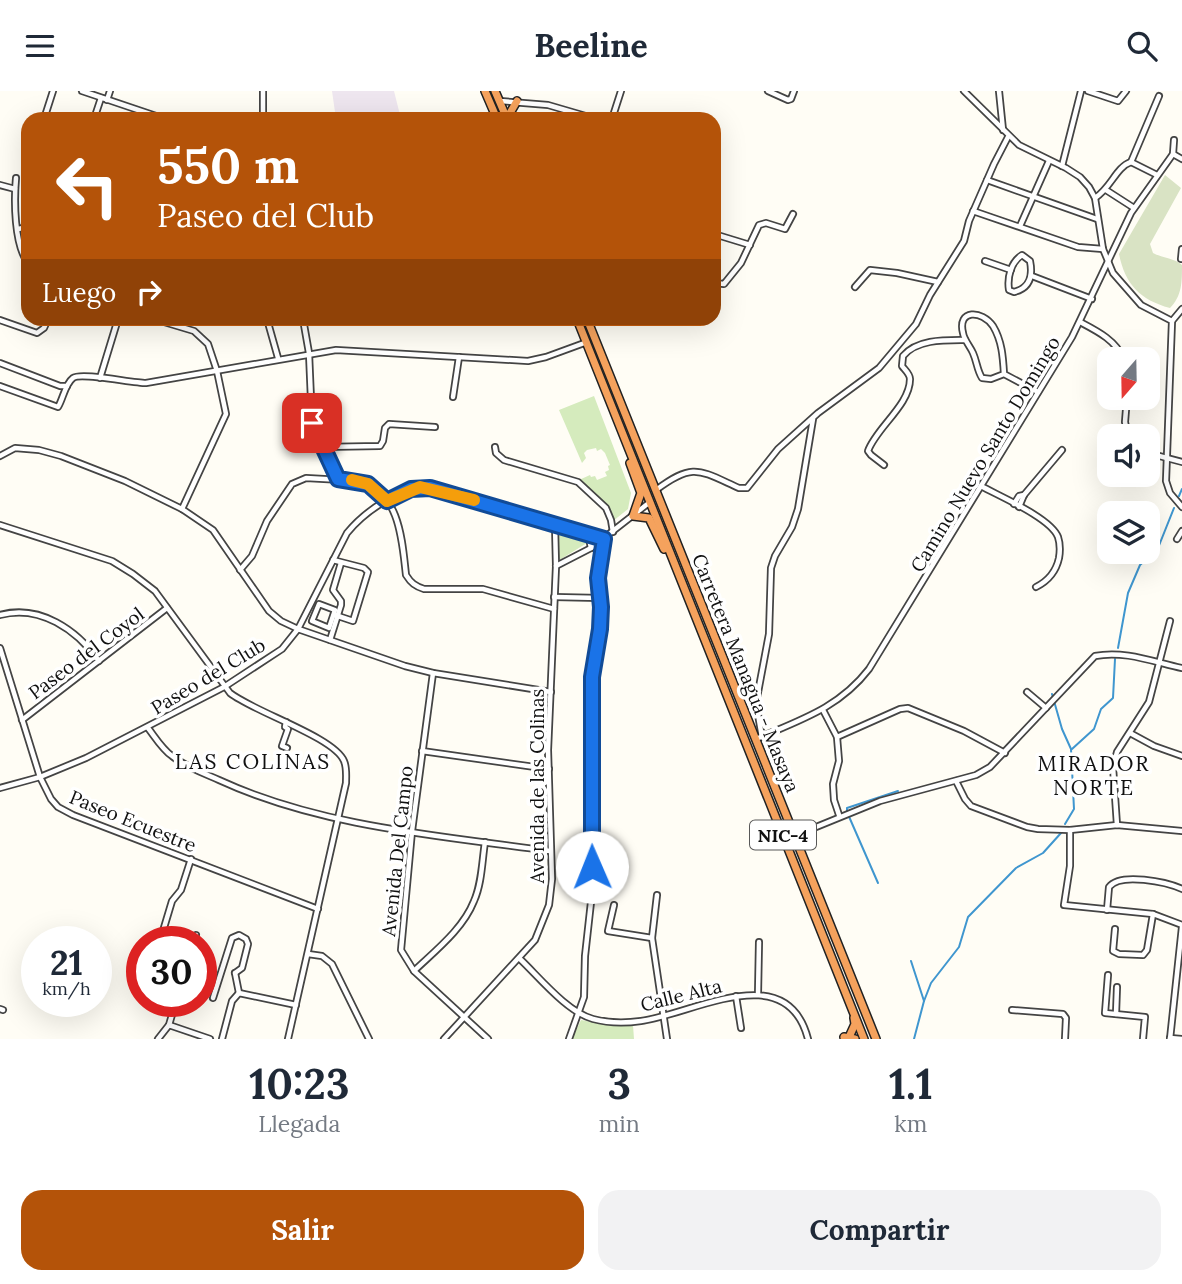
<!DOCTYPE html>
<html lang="es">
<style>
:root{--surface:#fff;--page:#f2f2f3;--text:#1f2937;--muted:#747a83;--accent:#b45309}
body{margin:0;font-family:Lora,serif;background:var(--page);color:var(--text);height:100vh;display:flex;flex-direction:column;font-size:26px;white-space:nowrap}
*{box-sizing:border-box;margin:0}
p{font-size:23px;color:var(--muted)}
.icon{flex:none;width:38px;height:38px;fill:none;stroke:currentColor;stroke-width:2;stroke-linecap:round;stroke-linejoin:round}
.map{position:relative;height:948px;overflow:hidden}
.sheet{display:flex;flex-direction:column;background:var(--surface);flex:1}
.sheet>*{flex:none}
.banner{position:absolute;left:21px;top:21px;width:700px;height:214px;border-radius:21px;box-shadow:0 7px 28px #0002;background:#b45309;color:#fff;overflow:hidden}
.needle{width:46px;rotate:200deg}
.controls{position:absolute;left:1097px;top:256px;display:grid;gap:14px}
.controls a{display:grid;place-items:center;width:63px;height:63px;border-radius:14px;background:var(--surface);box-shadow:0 7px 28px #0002;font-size:35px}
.speed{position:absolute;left:21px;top:835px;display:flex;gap:14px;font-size:35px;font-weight:700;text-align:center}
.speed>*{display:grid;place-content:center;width:91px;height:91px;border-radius:50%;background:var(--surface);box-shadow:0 7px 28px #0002;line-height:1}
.speed small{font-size:18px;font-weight:400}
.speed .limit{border:10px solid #d22;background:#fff;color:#111}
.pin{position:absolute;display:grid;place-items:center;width:60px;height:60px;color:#fff;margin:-30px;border-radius:14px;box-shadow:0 4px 10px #0006}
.me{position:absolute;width:77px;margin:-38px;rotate:359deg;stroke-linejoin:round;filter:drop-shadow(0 0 5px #0008)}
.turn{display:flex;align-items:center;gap:24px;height:147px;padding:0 21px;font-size:32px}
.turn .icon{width:91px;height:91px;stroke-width:2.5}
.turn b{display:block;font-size:49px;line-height:60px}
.then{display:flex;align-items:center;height:66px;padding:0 21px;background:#0003;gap:14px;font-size:26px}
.eta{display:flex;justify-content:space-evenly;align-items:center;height:119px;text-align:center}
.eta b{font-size:42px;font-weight:700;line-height:49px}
.action{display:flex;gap:14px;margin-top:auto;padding:14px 21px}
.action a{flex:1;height:80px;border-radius:21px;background:var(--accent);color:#fff;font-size:28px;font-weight:700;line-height:80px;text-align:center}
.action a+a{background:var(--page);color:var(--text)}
header{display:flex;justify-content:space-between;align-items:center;height:91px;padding:0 21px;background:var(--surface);font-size:32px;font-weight:700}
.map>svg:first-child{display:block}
</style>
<header><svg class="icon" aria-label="menu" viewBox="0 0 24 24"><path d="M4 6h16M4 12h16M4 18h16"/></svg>Beeline<svg class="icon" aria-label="search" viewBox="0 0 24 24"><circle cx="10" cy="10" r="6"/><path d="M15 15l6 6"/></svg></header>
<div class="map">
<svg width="1182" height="948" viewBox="0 0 1182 948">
<rect width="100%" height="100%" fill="#fffdf5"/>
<!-- industrial -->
<polygon fill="#eee6ef" points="332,0 394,0 401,28 336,28"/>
<!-- green -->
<g fill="#d5ebbd">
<polygon points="594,305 631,402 628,418 613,430 610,422 579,389 590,384 591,386 595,385 597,389 607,385 605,381 609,379 608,375 610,374 605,362 601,358 597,360 596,357 587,359 584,362 586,367 582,372 559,319"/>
<polygon points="561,435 584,443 587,452 561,468 558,468 557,437"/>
<polygon points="581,929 613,935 633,934 634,948 572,948"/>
</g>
<!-- cemetery -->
<path fill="#d9e3c4" d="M1165,84L1181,97L1150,153L1153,162C1162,167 1174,167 1182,174C1182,191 1182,205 1170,217C1140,209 1125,193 1119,163Z"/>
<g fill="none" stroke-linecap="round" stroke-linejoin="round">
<!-- stream -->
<g stroke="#3f96cf" stroke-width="2">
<polyline points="1179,405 1182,398"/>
<polyline points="1118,557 1128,502 1140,474 1158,457 1174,417"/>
<polyline points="1052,603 1062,638 1071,658 1074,718 1065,733"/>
<polyline points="1072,658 1094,638 1101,618 1113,607 1115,568"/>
<polyline points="878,792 847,721 847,717 898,700"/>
<polyline points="911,870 924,910 914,948"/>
<polyline points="924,910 931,892 959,856 968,826 1016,777 1043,762 1061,742"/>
</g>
<!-- minor casing -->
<g stroke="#444" stroke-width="8">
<g id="minor">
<polyline points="82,0 165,28"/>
<polyline points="768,0 788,9 791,8 794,0"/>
<polyline points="964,0 1019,54 1066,77 1080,86 1089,96 1095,107 1103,158 1113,182 1141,214 1172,230 1166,390 1170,402 1182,416"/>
<polyline points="999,0 1003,39"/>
<polyline points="1088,0 1118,10 1126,0"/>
<polyline points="107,9 110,0"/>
<polyline points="500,10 548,14 596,28"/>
<polyline points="44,28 53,0"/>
<polyline points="94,28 101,7"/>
<polyline points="263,28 263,0"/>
<polyline points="612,28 621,0"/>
<polyline points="1173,63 1182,68"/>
<polyline points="26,66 28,66"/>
<polyline points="1131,71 1159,5"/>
<polyline points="1062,75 1081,0"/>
<path d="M16,87C14,109 14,154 28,172"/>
<polyline points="987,89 1097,128"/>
<polyline points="0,94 15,98"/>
<polyline points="1106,99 1134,117"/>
<path d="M1095,107C1111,97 1116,76 1131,71L1157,84"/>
<polyline points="973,120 1078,156 1103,158"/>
<polyline points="1020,135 1049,70"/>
<polyline points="18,138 28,136"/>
<polyline points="714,143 750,154"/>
<path d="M1022,164L1030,170C1033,185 1030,197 1014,201L1009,199C1007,186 1011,171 1022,164Z"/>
<polyline points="1181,168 1182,158"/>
<polyline points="985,170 1011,179"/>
<polyline points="1032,185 1092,208"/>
<polyline points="714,192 724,193 741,172 759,134 766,132 785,138 793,123"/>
<polyline points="855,196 870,179 897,182 938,191"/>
<polyline points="154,228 194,240 208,253 217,280 226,323 182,418"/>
<polyline points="267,228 278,267"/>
<polyline points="303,228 309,262 312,332 338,388"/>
<polyline points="0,229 37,242 44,237 48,228"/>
<polyline points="1172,230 1182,218"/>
<path d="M1080,231C1099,241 1115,249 1124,268"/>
<polyline points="0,272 60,295 67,295"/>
<path d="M1004,283C1003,266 1002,250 993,235C982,219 957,218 963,242C964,249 970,255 973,262C977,271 977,279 982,287L991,288L1004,283L1038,301"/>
<polyline points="100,287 118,228"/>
<path d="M0,295L58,316C63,308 65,293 73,287C81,281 132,292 146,292L336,259L528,270L546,266L587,251"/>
<polyline points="453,306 459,266"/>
<polyline points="1127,306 1125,331 1128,345"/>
<polyline points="322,356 380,355 383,350 385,337 389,333 435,336"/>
<polyline points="495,356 496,362 504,369 578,391 606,417 611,429 613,441"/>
<polyline points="1148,362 1182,371"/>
<polyline points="0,365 15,357 39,359 61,365 125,390 182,418 213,439 269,520 281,530 298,538 405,575 433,582 551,601"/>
<path d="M884,374L871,364L868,360C876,337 910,314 910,288C910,283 905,279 902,275L903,265C917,248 945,249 965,249"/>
<path d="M981,395C999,405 1051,427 1058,446C1060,452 1060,461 1059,467C1056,481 1048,490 1036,496"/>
<path d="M656,399C693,371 699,379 739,397H747L778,358L818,322L879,277L916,233L930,204L964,150L969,130L994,73L1008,46"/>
<polyline points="1014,413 1019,405 1024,404"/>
<polyline points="1019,416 1024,404 1062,359"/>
<path d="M0,434L112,470L133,483L155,500L230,602C254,621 334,646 344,670C347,677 346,684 346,692L288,948"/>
<polyline points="588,443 591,457"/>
<polyline points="1177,448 1182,440"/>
<polyline points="333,469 364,477 368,481 353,530 335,524"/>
<polyline points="556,475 591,457 650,411"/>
<path d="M240,479L252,465L267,430L292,393L306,387L360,390C400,402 402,449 406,484C411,492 415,495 424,498H483L554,518"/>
<polyline points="554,506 600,507"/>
<polygon points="319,513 335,519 329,537 312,530"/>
<path d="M0,524C40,513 77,539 99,570"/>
<polyline points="330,549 341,514 341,510 333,499 341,472"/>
<polyline points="0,557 40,686 51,708 58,716 73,724 318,818"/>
<polyline points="433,582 412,740 401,859 414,880 488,948"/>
<polyline points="1027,601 1046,617"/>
<polyline points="823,619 837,646 839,670 833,693 834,709 839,724"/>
<polyline points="22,629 167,517"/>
<polyline points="286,631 285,636 288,638 282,655 287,657"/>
<path d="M148,637C155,646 162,658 172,665C186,676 203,682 219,689C321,736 441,745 550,760"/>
<polyline points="1130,642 1154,655 1182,665"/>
<polyline points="762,646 756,612 769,543 771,477 775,465 792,436 798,418 813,328"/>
<polyline points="837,646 900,618 908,617 964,640 1005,662"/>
<path d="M756,648C800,629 839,617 869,578L1072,246L1131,122L1173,63L1174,49"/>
<polyline points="422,660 549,678"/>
<polyline points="956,690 965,708 971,715 1027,736 1038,738 1070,739 1117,734 1182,740"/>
<path d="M0,697L40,686L86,667L224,596L282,558L298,538L347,442C365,420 401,395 430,397L604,448"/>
<polyline points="1117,734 1113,676 1117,661 1149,611 1170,530"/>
<polyline points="1070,739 1070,775 1064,814 1153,823 1182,834"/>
<path d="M794,745L880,710L976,684L990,676L1095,565C1124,559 1154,571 1182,577"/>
<polyline points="657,804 652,847 667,948"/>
<polyline points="614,814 608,840 652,847"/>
<path d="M1107,819L1109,796C1120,781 1167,791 1182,798"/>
<polyline points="1115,838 1113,860 1119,863 1143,864 1147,859 1153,823"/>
<polyline points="160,850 172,810 181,799 191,768"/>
<polyline points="194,850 196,844"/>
<polyline points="308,863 322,865 332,873 369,948"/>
<path d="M520,868C539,886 567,921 593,928C608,932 627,932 641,930C693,923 787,866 808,948"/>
<path d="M414,880C436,859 463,838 474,810C482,792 482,770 485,751"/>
<polyline points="235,882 239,902"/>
<polyline points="1108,884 1105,922 1145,926 1143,948"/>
<polyline points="758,903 759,851"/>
<polyline points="736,905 741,937"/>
<polyline points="213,907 232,847 239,844 246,848 248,853 242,877 235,882"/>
<polyline points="0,918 3,919"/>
<polyline points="1012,919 1063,923 1066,927 1065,948"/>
<polyline points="1116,923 1117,896"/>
<polyline points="169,934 210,948"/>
<polyline points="1170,947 1182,948"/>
<polyline points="158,948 169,934 176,910"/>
<polyline points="222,948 232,910 239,902 296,914"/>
<polyline points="444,948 535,849 549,814 552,788 548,659 556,475 555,434"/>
<polyline points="569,948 584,906 585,865 593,793 592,586 600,538 601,516 598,487 604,448"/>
<polyline points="1170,948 1182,836"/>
</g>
</g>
<!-- highway casing -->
<g stroke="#222" stroke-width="10">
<g id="highway">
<polyline points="485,0 497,28"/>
<polyline points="495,0 507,28"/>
<polyline points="509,28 510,22 517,10"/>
<polyline points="577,228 864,948"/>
<polyline points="587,228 876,948"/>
<polyline points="630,372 641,402 633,425 649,427 664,458"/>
<polyline points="850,944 855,933 854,927"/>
<polyline points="844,946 855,948"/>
</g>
</g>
<!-- minor -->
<use href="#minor" stroke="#fff" stroke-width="4.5"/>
<!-- highway -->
<use href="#highway" stroke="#f5a25d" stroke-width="7"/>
</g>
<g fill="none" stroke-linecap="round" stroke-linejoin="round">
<!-- route casing -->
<g stroke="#114b97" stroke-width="18">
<polyline id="route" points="312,332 338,388 368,393 387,410 411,398 430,397 604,448 598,487 601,516 600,538 592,586 592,776"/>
</g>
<!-- route -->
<use href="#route" stroke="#1a73e8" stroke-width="12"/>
<!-- slow -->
<polyline stroke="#f59e0b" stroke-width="12" points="352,389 368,393 387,410 420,396 474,409"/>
</g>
<g text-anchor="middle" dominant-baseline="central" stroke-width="7" stroke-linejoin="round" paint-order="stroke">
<!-- shield labels -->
<rect fill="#fff" stroke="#585858" stroke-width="2" x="750" y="729.5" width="66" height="29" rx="5"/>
<g font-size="18" font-weight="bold" fill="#111">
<text x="783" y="744">NIC-4</text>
</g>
<!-- street labels -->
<g font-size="19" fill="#111" stroke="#fff">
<text transform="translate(985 363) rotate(-59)">Camino Nuevo Santo Domingo</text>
<text transform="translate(86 562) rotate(-37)">Paseo del Coyol</text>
<text transform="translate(746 582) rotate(68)">Carretera Managua - Masaya</text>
<text transform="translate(208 585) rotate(-31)">Paseo del Club</text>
<text transform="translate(537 695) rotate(-90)">Avenida de las Colinas</text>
<text transform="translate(133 730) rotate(22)">Paseo Ecuestre</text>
<text transform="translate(397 760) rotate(-84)">Avenida Del Campo</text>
<text transform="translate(681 904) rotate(-14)">Calle Alta</text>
</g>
<!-- neighbourhood labels -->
<g font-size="21" letter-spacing="2" fill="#111" stroke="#fff">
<text x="253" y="670">LAS COLINAS</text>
<text x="1094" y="672">MIRADOR<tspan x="1094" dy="24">NORTE</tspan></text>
</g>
</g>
</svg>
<div class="controls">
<a><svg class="needle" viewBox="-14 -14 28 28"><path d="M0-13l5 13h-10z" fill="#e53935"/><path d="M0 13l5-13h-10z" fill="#747a83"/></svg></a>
<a><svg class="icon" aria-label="sound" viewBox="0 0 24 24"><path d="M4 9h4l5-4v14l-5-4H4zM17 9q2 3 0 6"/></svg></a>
<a><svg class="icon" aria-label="layers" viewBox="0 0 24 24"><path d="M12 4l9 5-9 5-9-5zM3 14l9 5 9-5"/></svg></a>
</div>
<div class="speed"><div>21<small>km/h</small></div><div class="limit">30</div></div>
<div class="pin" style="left:312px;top:332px;background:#d93025"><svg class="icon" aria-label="arrive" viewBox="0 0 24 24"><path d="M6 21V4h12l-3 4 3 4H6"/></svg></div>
<svg class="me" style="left:592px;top:776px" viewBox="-20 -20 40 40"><circle r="19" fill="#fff"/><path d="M0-13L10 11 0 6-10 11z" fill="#1a73e8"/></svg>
<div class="banner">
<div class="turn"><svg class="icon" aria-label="left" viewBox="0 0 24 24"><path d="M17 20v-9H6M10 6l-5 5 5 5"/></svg><div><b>550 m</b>Paseo del Club</div></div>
<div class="then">Luego<svg class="icon" aria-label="right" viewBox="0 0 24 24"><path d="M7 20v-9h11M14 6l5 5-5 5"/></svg></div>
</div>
</div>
<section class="sheet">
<div class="eta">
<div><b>10:23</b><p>Llegada</p></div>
<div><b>3</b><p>min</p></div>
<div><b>1.1</b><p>km</p></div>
</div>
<div class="action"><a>Salir</a><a>Compartir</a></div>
</section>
